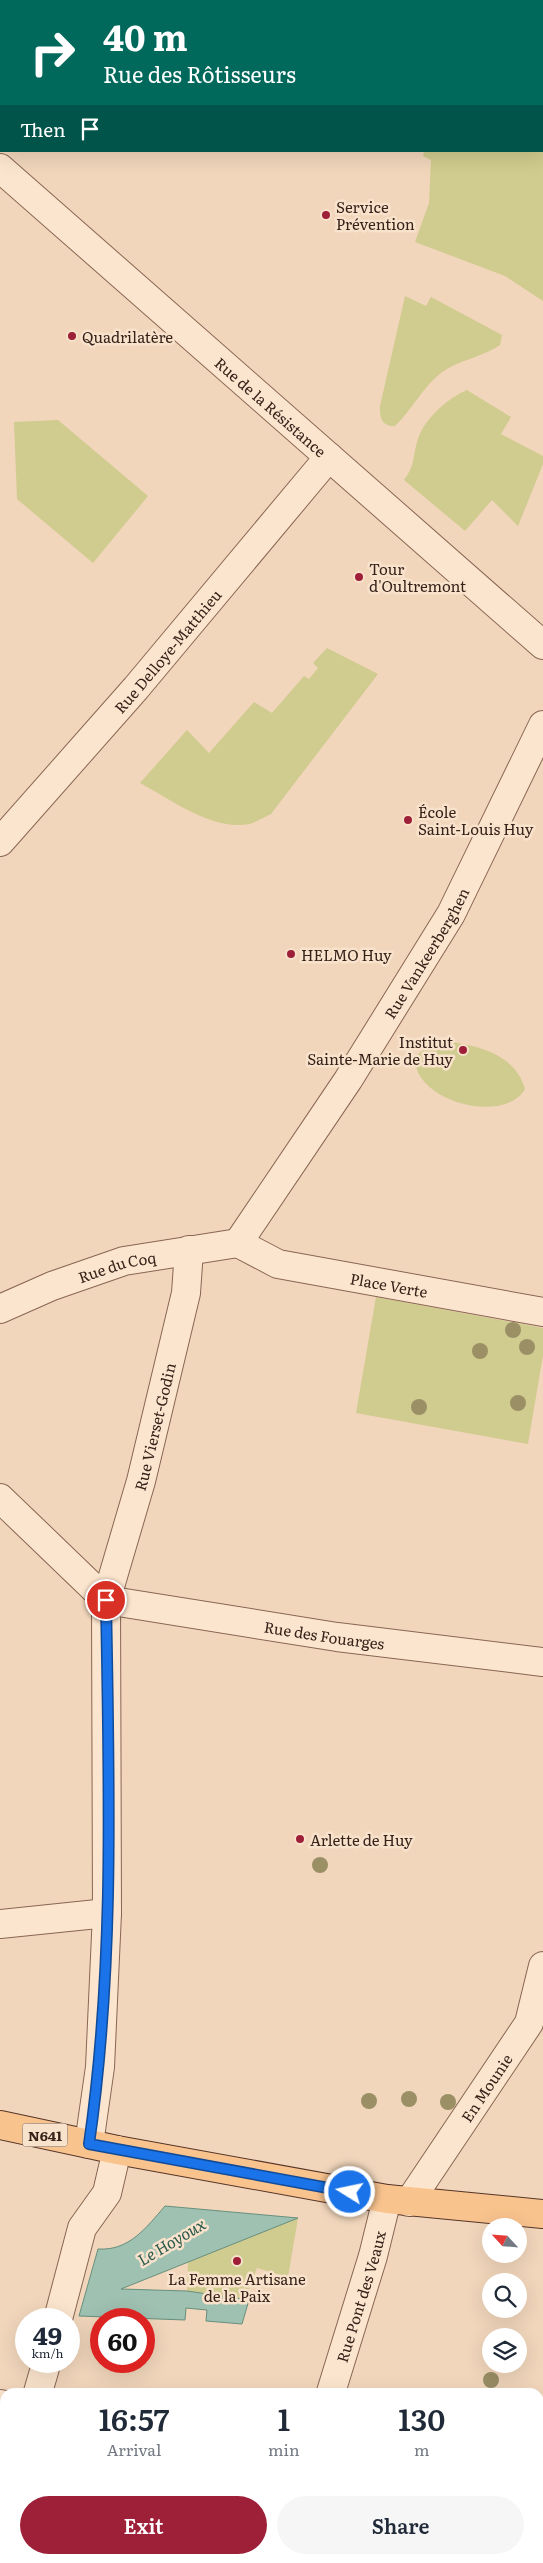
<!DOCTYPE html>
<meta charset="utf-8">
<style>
:root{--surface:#fff;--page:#f6f6f7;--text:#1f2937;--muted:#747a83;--accent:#9d1f38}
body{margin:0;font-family:Literata,serif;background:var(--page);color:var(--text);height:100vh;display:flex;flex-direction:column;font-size:19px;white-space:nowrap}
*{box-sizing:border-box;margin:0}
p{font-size:16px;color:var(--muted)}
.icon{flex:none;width:28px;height:28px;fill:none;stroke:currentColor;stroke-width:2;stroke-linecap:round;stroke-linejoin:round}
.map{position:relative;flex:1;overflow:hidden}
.drawer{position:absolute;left:0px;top:2388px;width:544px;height:176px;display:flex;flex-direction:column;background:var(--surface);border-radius:15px 15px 0 0;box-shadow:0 5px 20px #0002}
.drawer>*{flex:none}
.top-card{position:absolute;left:0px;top:0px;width:544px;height:152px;box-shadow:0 5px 20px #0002;background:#00695c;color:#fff;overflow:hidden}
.needle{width:32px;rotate:296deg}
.tools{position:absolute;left:482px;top:2218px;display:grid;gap:10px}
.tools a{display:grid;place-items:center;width:45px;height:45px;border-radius:50%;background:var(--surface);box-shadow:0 5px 20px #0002;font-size:25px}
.speed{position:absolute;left:15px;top:2308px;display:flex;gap:10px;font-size:25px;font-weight:700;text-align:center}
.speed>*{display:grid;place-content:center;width:65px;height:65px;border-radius:50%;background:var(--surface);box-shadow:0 5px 20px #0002;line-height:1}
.speed small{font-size:12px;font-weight:400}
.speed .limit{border:8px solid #d22;background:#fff;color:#111}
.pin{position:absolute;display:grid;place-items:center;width:42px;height:42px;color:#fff;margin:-21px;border:2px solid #fff;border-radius:50%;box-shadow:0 1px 5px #0007}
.me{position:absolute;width:55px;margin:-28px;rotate:280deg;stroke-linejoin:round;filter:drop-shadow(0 0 4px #0008)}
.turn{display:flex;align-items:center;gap:18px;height:105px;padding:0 20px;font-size:22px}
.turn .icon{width:65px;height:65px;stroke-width:2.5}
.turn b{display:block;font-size:35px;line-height:42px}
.then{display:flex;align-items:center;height:48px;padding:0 20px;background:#0003;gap:10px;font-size:19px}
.eta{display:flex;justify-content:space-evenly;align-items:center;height:85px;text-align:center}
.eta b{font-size:30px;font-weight:600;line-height:35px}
.action{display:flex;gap:10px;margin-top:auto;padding:10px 20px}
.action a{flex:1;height:58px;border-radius:30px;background:var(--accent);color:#fff;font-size:20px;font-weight:600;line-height:58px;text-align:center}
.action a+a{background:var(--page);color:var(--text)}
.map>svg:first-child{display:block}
</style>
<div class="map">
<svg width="543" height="2563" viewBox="0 0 543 2563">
<rect width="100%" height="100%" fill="#f1d6bb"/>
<!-- green -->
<g fill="#d0cb8e">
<polygon points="453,0 543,0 543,301 505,276 415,242 429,203 431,160 423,156 424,151 542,151 542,1"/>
<path d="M405,296L426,306L431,297L502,335L500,345C484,356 464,359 447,369C427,380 412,410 395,426C381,426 380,418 380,406Z"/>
<path d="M467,390L511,417L501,434L543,456V464L518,526L492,500L465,531L404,480C416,464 412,457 418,439C425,418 448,398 467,390Z"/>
<polygon points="58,420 148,496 93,563 17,499 14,422"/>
<path d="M327,648L378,674L271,814C264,817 257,822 249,824C212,831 172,800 140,783L187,730L209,753L254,702L272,713L304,676L309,679L318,668L313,663Z"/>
<path d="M441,1041C474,1044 515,1053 525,1089C505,1125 413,1102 415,1057L429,1045Z"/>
<polygon points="376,1297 543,1328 543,1355 528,1444 356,1413"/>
<polygon points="298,2218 288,2277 257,2268 245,2299 187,2291 188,2262"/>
</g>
<!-- water -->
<path fill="#9fc1b1" stroke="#678f7d" d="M165,2206L298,2218L121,2289L187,2291L249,2300L242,2324L206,2321L207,2310L186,2308L185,2320L79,2316L98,2249C129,2251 146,2228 165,2206Z"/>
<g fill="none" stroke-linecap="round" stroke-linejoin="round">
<!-- minor casing -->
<g stroke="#896653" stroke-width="30">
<g id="minor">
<path id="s1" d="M0,168L543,645"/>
<path id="s2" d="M0,842L136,688L329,457"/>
<path id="s3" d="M238,1243L348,1080L451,914L543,725"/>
<path id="s4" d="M238,1243L278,1264L543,1312"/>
<path id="s5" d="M0,1309L52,1286L124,1261L238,1243"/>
<polyline points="0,1498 106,1600"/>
<path id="s6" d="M106,1600L337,1637L543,1662"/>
<polyline points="0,1924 107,1913"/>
<path id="s7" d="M89,2144L100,2067L107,1913L106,1600L141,1481L186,1293L189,1250"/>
<path id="s8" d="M409,2202L529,2023L543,1966"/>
<polyline points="58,2319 82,2228 107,2193 117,2150"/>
<polyline points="38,2392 47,2361"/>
<path id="s9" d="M331,2392L373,2256L387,2199"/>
<polyline points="0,2404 5,2405"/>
<polyline points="539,2431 543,2424"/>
<polyline points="501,2559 507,2563"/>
</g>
</g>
<!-- major casing -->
<g stroke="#563529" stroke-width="30">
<polyline id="major" points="0,2125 117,2150 387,2199 543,2214"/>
</g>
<!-- minor -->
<use href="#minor" stroke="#fce5ce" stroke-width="28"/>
<!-- major -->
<use href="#major" stroke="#f9c38e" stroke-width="28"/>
</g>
<!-- trees -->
<g fill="#9a8f65">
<circle cx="513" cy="1330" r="8"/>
<circle cx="527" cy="1347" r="8"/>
<circle cx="480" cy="1351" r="8"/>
<circle cx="518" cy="1403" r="8"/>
<circle cx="419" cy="1407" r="8"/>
<circle cx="320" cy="1865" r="8"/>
<circle cx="409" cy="2099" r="8"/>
<circle cx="369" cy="2101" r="8"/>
<circle cx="448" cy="2102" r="8"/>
<circle cx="491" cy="2380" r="8"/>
</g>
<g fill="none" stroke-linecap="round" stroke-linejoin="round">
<!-- route casing -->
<g stroke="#114b97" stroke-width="12">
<path id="route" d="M106,1600C109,1781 115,1965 89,2144L350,2192"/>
</g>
<!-- route -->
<use href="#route" stroke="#1a73e8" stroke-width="9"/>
</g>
<!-- markers -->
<g fill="#9d1f38" stroke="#f8e2cb" stroke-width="2">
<circle cx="326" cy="215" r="5"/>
<circle cx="72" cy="336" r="5"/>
<circle cx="359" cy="577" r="5"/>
<circle cx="408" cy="820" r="5"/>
<circle cx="291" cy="954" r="5"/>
<circle cx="463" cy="1050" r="5"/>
<circle cx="300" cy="1839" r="5"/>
<circle cx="237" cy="2261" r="5"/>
</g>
<g text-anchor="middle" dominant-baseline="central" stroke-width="5" stroke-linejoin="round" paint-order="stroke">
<!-- shield labels -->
<rect fill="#f8e2cb" stroke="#715c4f" stroke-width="1" x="22.5" y="2123.5" width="45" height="23" rx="4"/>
<g font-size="14" font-weight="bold" fill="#37221a">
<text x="45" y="2135">N641</text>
</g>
<!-- poi labels -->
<g font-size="15" fill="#37221a" stroke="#f8e2cb" text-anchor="start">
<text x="336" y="206">Service<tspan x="336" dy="17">Prévention</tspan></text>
<text x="82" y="336">Quadrilatère</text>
<text x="369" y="568">Tour<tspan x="369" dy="17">d'Oultremont</tspan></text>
<text x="418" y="811">École<tspan x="418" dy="17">Saint-Louis Huy</tspan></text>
<text x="301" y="954">HELMO Huy</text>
<text x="453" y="1041" text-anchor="end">Institut<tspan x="453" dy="17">Sainte-Marie de Huy</tspan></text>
<text x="310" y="1839">Arlette de Huy</text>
<text x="237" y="2278" text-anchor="middle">La Femme Artisane<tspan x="237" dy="17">de la Paix</tspan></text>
</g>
<!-- street labels -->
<g font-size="15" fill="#37221a" stroke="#f8e2cb">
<text stroke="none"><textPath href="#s1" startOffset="361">Rue de la Résistance</textPath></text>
<text stroke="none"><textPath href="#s2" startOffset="254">Rue Delloye-Matthieu</textPath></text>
<text stroke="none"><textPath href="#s3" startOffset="346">Rue Vankeerberghen</textPath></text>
<text stroke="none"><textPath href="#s5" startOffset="125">Rue du Coq</textPath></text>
<text stroke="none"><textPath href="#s4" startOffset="158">Place Verte</textPath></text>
<text stroke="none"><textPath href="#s7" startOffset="725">Rue Vierset-Godin</textPath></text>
<text stroke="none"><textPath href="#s6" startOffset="221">Rue des Fouarges</textPath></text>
<text stroke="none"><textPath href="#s8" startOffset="138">En Mounie</textPath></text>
<text stroke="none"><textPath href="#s9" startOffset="100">Rue Pont des Veaux</textPath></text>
</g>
<!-- water labels -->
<g font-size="16" font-style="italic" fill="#28584c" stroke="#f8e2cb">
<text transform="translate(171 2241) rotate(-31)">Le Hoyoux</text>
</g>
</g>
</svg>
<div class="tools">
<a><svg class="needle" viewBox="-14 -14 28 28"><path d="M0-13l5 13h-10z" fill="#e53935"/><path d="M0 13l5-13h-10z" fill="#747a83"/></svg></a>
<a><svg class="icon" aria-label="search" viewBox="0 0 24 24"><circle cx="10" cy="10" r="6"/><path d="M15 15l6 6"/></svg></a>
<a><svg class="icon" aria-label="layers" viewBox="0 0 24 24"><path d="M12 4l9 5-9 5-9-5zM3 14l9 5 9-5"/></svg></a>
</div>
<div class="speed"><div>49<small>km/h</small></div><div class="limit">60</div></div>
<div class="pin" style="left:106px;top:1600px;background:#d93025"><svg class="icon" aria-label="arrive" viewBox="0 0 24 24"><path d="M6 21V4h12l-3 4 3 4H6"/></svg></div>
<svg class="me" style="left:350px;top:2192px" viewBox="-20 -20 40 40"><circle r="17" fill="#1a73e8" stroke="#fff" stroke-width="3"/><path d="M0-11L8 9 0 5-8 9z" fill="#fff"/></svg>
<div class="top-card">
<div class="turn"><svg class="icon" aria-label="right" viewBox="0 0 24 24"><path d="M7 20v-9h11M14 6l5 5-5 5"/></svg><div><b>40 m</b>Rue des Rôtisseurs</div></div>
<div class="then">Then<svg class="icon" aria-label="arrive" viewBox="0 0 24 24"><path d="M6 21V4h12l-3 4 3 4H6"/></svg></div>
</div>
<section class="drawer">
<div class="eta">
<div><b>16:57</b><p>Arrival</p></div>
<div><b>1</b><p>min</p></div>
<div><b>130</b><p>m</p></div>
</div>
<div class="action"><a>Exit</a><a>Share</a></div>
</section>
</div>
